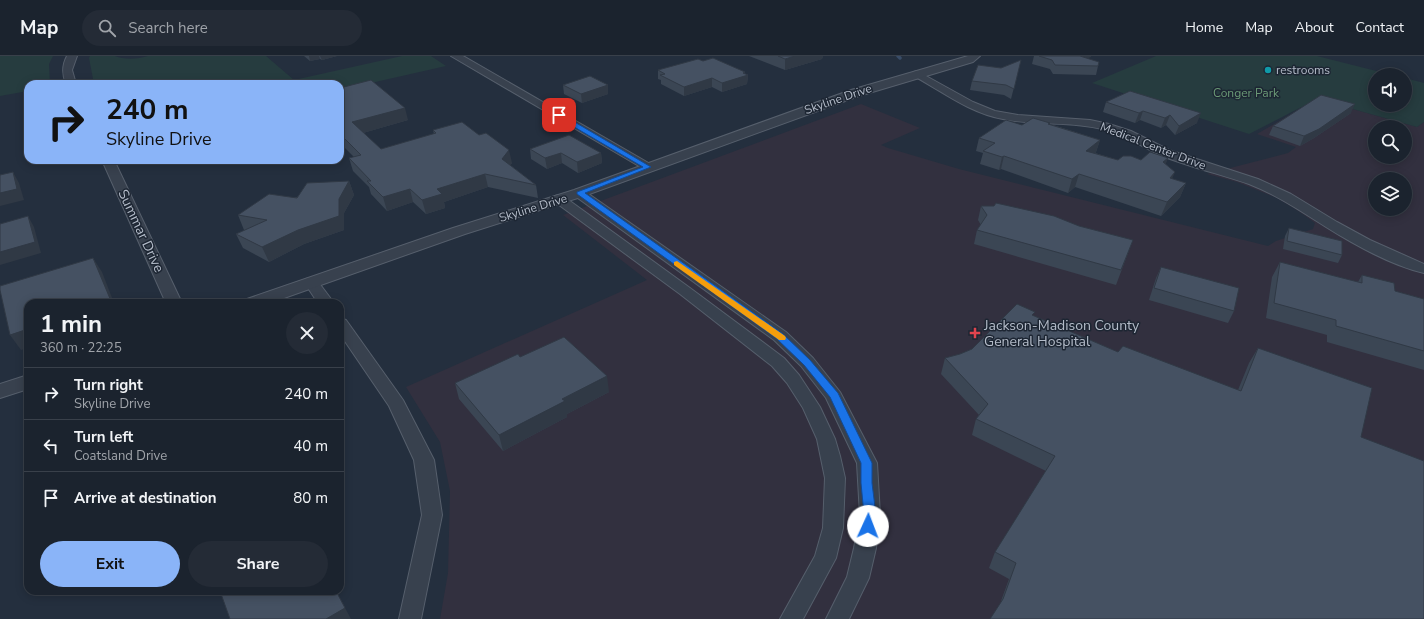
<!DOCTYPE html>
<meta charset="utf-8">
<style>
:root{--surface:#1b232e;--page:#242b36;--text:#f1f3f6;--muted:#a0a4aa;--line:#39404a;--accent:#8ab4f8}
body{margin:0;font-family:"Nunito Sans",sans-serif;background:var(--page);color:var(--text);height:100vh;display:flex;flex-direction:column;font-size:15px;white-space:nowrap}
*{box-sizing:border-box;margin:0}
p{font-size:13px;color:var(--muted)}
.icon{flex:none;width:22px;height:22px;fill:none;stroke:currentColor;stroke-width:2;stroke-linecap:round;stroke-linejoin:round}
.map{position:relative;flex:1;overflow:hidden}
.sheet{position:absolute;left:24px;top:243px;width:320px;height:296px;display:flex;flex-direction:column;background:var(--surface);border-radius:12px;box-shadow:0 2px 10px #0003,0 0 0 1px var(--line)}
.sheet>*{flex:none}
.top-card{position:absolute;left:24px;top:24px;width:320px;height:84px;border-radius:12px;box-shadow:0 2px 10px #0003,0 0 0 1px var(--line);background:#8ab4f8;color:#111;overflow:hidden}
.controls{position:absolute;left:1368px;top:12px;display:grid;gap:8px}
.controls a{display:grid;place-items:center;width:44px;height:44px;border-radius:50%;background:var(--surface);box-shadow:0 2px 10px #0003,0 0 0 1px var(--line);font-size:20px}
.pin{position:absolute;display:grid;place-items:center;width:34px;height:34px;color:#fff;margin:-17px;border-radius:8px;box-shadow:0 2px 6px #0006}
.me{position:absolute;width:44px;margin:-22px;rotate:2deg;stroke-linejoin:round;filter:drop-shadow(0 0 3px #0008)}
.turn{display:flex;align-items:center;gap:14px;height:84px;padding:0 16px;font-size:18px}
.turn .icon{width:52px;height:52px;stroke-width:2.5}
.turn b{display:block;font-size:28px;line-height:34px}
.round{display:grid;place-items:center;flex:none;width:42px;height:42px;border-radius:21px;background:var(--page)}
.headline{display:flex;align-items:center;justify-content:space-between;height:68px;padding:0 16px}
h1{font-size:24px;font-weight:700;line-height:30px}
.primary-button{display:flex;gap:8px;margin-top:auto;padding:8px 16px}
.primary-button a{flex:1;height:46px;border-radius:24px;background:var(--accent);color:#111;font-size:16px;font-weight:700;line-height:46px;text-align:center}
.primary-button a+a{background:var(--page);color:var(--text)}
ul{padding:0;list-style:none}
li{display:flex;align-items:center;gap:12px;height:52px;padding:0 16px;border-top:1px solid var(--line)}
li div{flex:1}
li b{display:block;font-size:15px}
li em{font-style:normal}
header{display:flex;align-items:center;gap:24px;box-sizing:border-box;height:56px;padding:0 20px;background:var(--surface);border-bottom:1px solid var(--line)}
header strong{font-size:19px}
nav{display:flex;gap:22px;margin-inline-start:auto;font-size:14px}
.search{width:280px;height:36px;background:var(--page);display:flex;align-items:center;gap:10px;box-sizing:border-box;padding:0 14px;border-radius:22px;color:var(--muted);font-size:15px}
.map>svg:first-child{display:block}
</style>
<header>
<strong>Map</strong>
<div class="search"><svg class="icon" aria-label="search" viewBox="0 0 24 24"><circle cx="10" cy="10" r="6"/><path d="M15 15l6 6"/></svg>Search here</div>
<nav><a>Home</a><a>Map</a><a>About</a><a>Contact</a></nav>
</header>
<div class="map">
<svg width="1424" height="563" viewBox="0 0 1424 563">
<rect width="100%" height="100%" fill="#242f3e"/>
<!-- medical -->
<path fill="#32303f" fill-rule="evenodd" d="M1317,43L1417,71L1424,66V563H440L448,517L450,435L440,386L406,331L647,224L563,159L861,48L920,72L881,89L888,92L959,113L1268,190L1276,185L1313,173L1315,167L1300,156L1277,142L1237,126L1207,118L1288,97L1296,91L1257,78ZM1375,71H1405V101H1375ZM1375,123H1405V153H1375Z"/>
<!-- green -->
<g fill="#263c3f">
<polygon points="0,0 53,0 49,8 50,28 28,28 28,35 0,40"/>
<path d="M90,0H115C124,4 139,3 148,0H266L294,24L402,0H431L446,10L340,34V28H94L89,2Z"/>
<polygon points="1156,0 1317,0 1392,19 1375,19 1375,49 1405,49 1405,22 1424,27 1424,66 1417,71 1317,43 1249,78 1092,27"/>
</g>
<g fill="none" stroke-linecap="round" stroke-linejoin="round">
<!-- stream -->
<polyline stroke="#394c67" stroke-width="3.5" points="898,0 900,2"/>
<!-- minor casing -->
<g stroke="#565f6c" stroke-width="2">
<g id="minor">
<path d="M67,0H77L72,14L76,28H66C62,18 62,9 67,0Z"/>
<polygon points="451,0 463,0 652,109 654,111 652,113 644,113"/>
<path d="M917,15L973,46L995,55L1018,59L1090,64L1109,68L1131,75L1169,94L1258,123L1291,138L1337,166L1370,184L1424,208V217C1393,210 1353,188 1326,171C1301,155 1277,139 1249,128C1220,118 1189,111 1160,99C1141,90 1123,78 1102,73C1070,65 1036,70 1003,63C970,57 943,36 914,20L912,18L914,16Z"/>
<polygon points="102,104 114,104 182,247 166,247"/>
<polygon points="579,133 583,134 786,276 813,302 840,336 877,407 880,459 876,492 869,522 849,563 826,563 847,521 854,492 860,459 857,407 826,342 801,310 774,284 575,140 573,137 575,134"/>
<polygon points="559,139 563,140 690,232 784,302 799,319 820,351 835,383 840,400 845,422 843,472 836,502 803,563 780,563 815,500 823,472 825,422 817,383 803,352 787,327 772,310 680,238 555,146 553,143 555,140"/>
<polygon points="311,222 316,223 334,247 318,247 304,226 306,223"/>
<polygon points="340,262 346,264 403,344 434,404 442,459 421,563 399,563 422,459 414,404 389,350 340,278"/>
</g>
</g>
<!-- tertiary casing -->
<g stroke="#565f6c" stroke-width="2">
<g id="tertiary">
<polygon points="968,0 980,0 973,6 859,40 584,140 465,178 270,247 244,247 247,243 453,172 574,134 851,34"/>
<polygon points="28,319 28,333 0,342 0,328"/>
</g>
</g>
<!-- minor -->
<use href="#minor" fill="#38414e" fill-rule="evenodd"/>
<!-- tertiary -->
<use href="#tertiary" fill="#38414e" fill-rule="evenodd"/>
</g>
<!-- wall -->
<g fill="#3b4654">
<polygon points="304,0 337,0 322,4 320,3 310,5"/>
<polygon points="749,0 823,0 822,3 785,14"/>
<polygon points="1034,0 1091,0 1087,2 1098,10 1096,19 1053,18 1050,13 1032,8"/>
<polygon points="1021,4 1011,43 1004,39 970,34 972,25"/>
<polygon points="703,5 745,16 745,18 748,19 747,28 722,36 712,31 684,40 661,28 661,24 658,23 658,14"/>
<polygon points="563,29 608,29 608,38 582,47 564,38"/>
<polygon points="340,32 408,64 363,77 381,93 434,78 433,74 512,107 510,109 536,129 538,142 488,131 444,146 445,152 426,158 413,146 387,155 371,138 369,131 353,115 349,102 354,101 340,87"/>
<polygon points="1130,35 1197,67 1175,79 1166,69 1161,72 1140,64 1135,67 1103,56 1106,46"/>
<polygon points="1351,57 1314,82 1300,90 1269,79 1273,70"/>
<polygon points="1050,67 1050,68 1100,84 1096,96 1095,97 1118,104 1141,104 1168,102 1165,108 1172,123 1186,127 1180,141 1161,160 1075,131 1068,137 1001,113 999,114 980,108 983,97 976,95 979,82 1022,69"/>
<polygon points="530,93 601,97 602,107 578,117 562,107 547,113 531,103"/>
<polygon points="349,125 354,139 344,157 344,174 304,188 269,206 243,192 236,178 245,174 244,174 238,159"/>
<polygon points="981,150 1079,170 1133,184 1116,229 974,188 977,174 981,169 978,164"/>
<polygon points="1289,172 1342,199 1338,207 1283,193 1285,180"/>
<polygon points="1280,206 1358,226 1362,219 1395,235 1424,243 1424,314 1327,286 1327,279 1266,262 1272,221"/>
<polygon points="1161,211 1234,255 1228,267 1149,244 1156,222"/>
<polygon points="1034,260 1118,296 1238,334 1249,307 1258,292 1372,332 1001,545 1009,523 989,512 995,496 1046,415 972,379 976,363 979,359 941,318 945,302 960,298 972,293"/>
<polygon points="520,301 609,336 567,358 567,361 503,395 459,343 455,327"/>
</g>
<!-- shaded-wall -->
<g fill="#303945">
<polygon points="309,0 319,0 320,3 310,5"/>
<polygon points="320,0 337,0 322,4"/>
<polygon points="795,0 823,0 822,3 785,14 785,3"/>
<polygon points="1077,0 1091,0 1091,1 1074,8"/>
<polygon points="745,16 745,20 748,19 747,28 722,36 722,27"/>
<polygon points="712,22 712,31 684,40 684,31"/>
<polygon points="608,29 608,38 582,47 581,38"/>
<polygon points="1355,48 1351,57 1314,82 1300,90 1304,80"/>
<polygon points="405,52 408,64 356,79 352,66"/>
<polygon points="1143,55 1140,64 1135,67 1139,57"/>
<polygon points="1201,57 1197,67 1175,79 1179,70"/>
<polygon points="1170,59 1166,69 1161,72 1165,62"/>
<polygon points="1100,84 1096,96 1082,108 1086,95"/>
<polygon points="509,94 512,107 505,116 502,103"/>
<polygon points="561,97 562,107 547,113 545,102"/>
<polygon points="601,97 602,107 578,117 577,106"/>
<polygon points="1004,100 1001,113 999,114 1002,101"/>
<polygon points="1168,102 1163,115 1163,106"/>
<polygon points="13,116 19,127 24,144 0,150 0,137"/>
<polygon points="1175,116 1169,130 1170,122"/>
<polygon points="485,118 488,131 444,146 445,152 426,158 422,144 437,133"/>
<polygon points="1079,118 1075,131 1068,137 1072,123"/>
<polygon points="349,125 354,139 344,157 344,174 304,188 269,206 262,191 298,174 339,143"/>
<polygon points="1186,127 1180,141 1161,160 1167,146"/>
<polygon points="410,133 413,146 387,155 383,141"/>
<polygon points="28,160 34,171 41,197 0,209 0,196"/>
<polygon points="93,202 102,216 114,247 106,247"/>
<polygon points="28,273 28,292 21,294 10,279"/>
<polygon points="607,320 609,336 567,358 567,361 503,395 499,379 562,343"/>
<polygon points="336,535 351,563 326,563"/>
</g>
<!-- building -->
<g fill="#455162" stroke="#303945">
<polygon points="778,0 795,0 785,3"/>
<polygon points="1039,0 1080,0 1099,6 1098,10 1055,9 1052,4"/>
<polygon points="713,2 745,16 743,17 748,19 722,27 712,22 684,31 660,19 665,18 658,14 698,3 703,5"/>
<polygon points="1021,4 1014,33 1006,29 972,25 978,9 1001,12"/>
<polygon points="590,20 608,29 581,38 563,29"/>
<polygon points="371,24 405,52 352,66 381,93 436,77 433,74 462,66 479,79 486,77 509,94 502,103 536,129 485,118 437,133 442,138 422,144 410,133 383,141 367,125 371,125 349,102 361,99 340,78 340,32"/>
<polygon points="1130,35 1201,57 1179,70 1170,59 1165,62 1143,55 1139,57 1106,46"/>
<polygon points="1321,39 1355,48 1319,73 1304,80 1273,70"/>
<polygon points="1033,62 1050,67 1048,68 1100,84 1086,95 1118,104 1123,100 1131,100 1141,104 1150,96 1168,102 1163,106 1175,116 1170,122 1186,127 1167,146 1079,118 1072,123 1004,100 1002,101 983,95 995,87 979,82 1006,64 1022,69"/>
<polygon points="569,79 601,97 577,106 561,97 545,102 530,93"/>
<polygon points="13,116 17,133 0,137 0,119"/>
<polygon points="349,125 339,143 339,160 298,174 262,191 236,178 267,164 238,159 269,138 297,142 307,127"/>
<polygon points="996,147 1054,160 1079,170 1133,184 1121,214 977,174 987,159 981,150 994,150"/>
<polygon points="28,160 35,186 0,196 0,168"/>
<polygon points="1289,172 1342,185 1342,199 1287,185"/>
<polygon points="93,202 111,245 106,247 28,247 28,273 10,279 0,234 0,230"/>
<polygon points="1280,206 1362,227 1362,219 1394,227 1395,235 1424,243 1424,295 1336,270 1336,264 1274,247"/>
<polygon points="1161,211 1239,232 1234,255 1154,232"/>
<polygon points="1017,248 1035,256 1032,259 1118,296 1123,290 1241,335 1258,292 1372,332 1361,381 1424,405 1424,563 990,563 1003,543 1016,507 995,496 1055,400 976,363 988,348 945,302 960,298 972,293"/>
<polygon points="564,281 607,320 562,343 565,345 499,379 455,327 518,298 520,301"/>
<polygon points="220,535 336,535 345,552 326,563 230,563"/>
</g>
<!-- route -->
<polygon fill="#1a73e8" stroke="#114b97" points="557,58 561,58 651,111 585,137 783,278 810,304 838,337 872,407 872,427 876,459 872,473 868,474 864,473 862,470 864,459 861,427 861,407 830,341 804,309 776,282 577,138 577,136 643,111 557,61"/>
<!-- slow -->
<polygon fill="#f59e0b" points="677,205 785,280 786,282 785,284 779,284 674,209 674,206"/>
<!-- markers -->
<circle fill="#0f9aa8" stroke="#1d2633" stroke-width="1.5" cx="1268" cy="14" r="4"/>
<path fill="#e0444e" stroke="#1d2633" stroke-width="1.5" d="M973 271h4v4h4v4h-4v4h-4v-4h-4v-4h4z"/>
<g text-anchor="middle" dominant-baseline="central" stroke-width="3" stroke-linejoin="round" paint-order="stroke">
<!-- far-poi labels -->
<g font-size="12" fill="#b4bcc9" stroke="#1d2633" text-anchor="start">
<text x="1276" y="14">restrooms</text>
</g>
<!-- far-park labels -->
<g font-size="12" fill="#6b9a76" stroke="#1d2633">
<text x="1246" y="37">Conger Park</text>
</g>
<!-- far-street labels -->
<g font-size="12" fill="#b4bcc9" stroke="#1d2633">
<text transform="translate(838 43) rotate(-19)">Skyline Drive</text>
<text transform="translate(1153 90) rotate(21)">Medical Center Drive</text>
<text transform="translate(533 152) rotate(-17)">Skyline Drive</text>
</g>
<!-- street labels -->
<g font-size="14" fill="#b4bcc9" stroke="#1d2633">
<text transform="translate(141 175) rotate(65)">Summar Drive</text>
</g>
<!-- poi labels -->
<g font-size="14" fill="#b4bcc9" stroke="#1d2633" text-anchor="start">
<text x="984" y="269">Jackson-Madison County<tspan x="984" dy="16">General Hospital</tspan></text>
</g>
</g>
</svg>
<div class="controls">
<a><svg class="icon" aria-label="sound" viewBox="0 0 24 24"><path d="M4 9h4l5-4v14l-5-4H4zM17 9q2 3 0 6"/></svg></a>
<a><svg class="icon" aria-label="search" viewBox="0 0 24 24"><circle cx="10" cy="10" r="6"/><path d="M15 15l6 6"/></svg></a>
<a><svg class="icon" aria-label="layers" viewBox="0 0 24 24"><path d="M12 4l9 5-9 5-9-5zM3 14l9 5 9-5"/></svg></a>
</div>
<div class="pin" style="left:559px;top:59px;background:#d93025"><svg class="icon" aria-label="arrive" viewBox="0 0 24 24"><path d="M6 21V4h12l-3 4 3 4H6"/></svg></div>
<svg class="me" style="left:868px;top:470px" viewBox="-20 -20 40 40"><circle r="19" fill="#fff"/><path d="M0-13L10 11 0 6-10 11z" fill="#1a73e8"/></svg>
<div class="top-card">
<div class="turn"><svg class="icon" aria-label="right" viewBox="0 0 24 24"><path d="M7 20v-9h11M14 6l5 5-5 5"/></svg><div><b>240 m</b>Skyline Drive</div></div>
</div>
<section class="sheet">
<div class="headline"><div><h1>1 min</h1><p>360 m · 22:25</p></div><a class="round"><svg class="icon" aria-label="close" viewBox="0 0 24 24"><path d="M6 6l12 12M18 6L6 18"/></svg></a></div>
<ul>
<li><svg class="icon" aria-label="right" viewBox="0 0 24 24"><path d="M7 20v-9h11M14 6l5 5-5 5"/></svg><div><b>Turn right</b><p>Skyline Drive</p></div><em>240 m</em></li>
<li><svg class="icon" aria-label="left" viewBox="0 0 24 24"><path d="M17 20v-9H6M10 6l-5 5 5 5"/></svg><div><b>Turn left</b><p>Coatsland Drive</p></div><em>40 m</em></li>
<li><svg class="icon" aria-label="arrive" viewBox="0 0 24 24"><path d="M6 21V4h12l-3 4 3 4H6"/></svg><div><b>Arrive at destination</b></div><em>80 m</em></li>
</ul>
<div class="primary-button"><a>Exit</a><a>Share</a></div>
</section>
</div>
